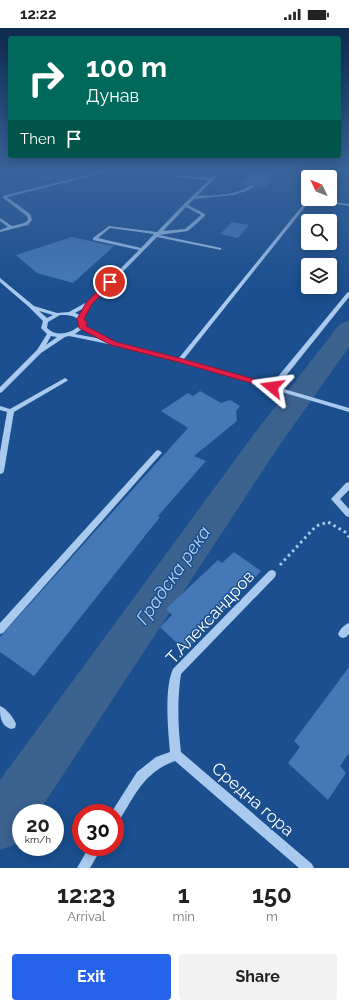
<!DOCTYPE html>
<meta charset="utf-8">
<style>
:root{--surface:#fff;--page:#f2f2f2;--text:#222;--muted:#767676;--accent:#2563eb}
body{margin:0;font-family:Raleway,sans-serif;background:var(--page);color:var(--text);height:100vh;display:flex;flex-direction:column;font-size:15px;white-space:nowrap}
*{box-sizing:border-box;margin:0}
p{font-size:13px;color:var(--muted)}
.icon{flex:none;width:22px;height:22px;fill:none;stroke:currentColor;stroke-width:2;stroke-linecap:round;stroke-linejoin:round}
.map{position:relative;height:840px;overflow:hidden}
.panel{display:flex;flex-direction:column;background:var(--surface);flex:1}
.panel>*{flex:none}
.guide{position:absolute;left:8px;top:8px;width:333px;height:122px;border-radius:4px;box-shadow:0 2px 10px #0003;background:#00695c;color:#fff;overflow:hidden}
.needle{width:26px;rotate:313deg}
.tools{position:absolute;left:301px;top:142px;display:grid;gap:8px}
.tools a{display:grid;place-items:center;width:36px;height:36px;border-radius:4px;background:var(--surface);box-shadow:0 2px 10px #0003;font-size:20px}
.speed{position:absolute;left:12px;top:776px;display:flex;gap:8px;font-size:20px;font-weight:700;text-align:center}
.speed>*{display:grid;place-content:center;width:52px;height:52px;border-radius:50%;background:var(--surface);box-shadow:0 2px 10px #0003;line-height:1}
.speed small{font-size:10px;font-weight:400}
.speed .limit{border:6px solid #d22;background:#fff;color:#111}
.pin{position:absolute;display:grid;place-items:center;width:34px;height:34px;color:#fff;margin:-17px;border:2px solid #fff;border-radius:50%;box-shadow:0 1px 4px #0007}
.me{position:absolute;width:44px;margin:-22px;rotate:286deg;stroke-linejoin:round;filter:drop-shadow(0 0 3px #0008)}
.turn{display:flex;align-items:center;gap:14px;height:84px;padding:0 12px;font-size:18px}
.turn .icon{width:52px;height:52px;stroke-width:2.5}
.turn b{display:block;font-size:28px;line-height:34px}
.then{display:flex;align-items:center;height:38px;padding:0 12px;background:#0003;gap:8px;font-size:15px}
.eta{display:flex;justify-content:space-evenly;align-items:center;height:68px;text-align:center}
.eta b{font-size:24px;font-weight:700;line-height:28px}
.primary-button{display:flex;gap:8px;margin-top:auto;padding:8px 12px}
.primary-button a{flex:1;height:46px;border-radius:4px;background:var(--accent);color:#fff;font-size:16px;font-weight:700;line-height:46px;text-align:center}
.primary-button a+a{background:var(--page);color:var(--text)}
.status{display:flex;justify-content:space-between;align-items:center;height:28px;padding:0 20px;background:var(--surface);direction:ltr}
.status svg{height:11px;fill:currentColor}
.map>svg:first-child{display:block}
</style>
<div class="status"><b>12:22</b><svg viewBox="0 0 49 12"><path d="M0 12V9h3v3zM5 12V6h3v6zM10 12V3h3v9zM15 12V0h3v12zM26 1h20v11H26zM47 4h2v5h-2z"/></svg></div>
<div class="map">
<svg width="349" height="840" viewBox="0 0 349 840">
<rect width="100%" height="100%" fill="#1b4f8f"/>
<!-- green -->
<polygon fill="#2e69ad" points="21,142 93,142 45,153"/>
<g fill="none" stroke-linecap="round" stroke-linejoin="round">
<!-- river -->
<polygon fill="#3c6290" fill-rule="evenodd" points="349,293 349,319 279,418 38,785 21,785 21,811 19,815 0,822 0,752 257,402 340,296"/>
</g>
<!-- building -->
<g fill="#4478b7">
<polygon points="253,143 260,144 262,147 266,145 276,147 264,160 255,158 251,156 248,157 241,156"/>
<polygon points="232,194 249,197 238,210 220,206"/>
<polygon points="72,209 114,218 73,255 37,245 16,227"/>
<polygon points="200,363 221,375 230,372 240,378 236,383 237,393 194,428 206,433 158,488 160,489 34,648 0,624 0,609 188,400 161,383 188,365 193,368"/>
<polygon points="234,524 261,543 188,620 181,614 179,617 160,599 172,587 166,581 218,532 222,535"/>
<polygon points="349,639 349,725 340,738 346,745 328,772 288,735 300,719 294,713"/>
</g>
<g fill="none" stroke-linecap="round" stroke-linejoin="round">
<!-- minor-tunnel -->
<polyline stroke="#3d69a0" stroke-width="4" stroke-dasharray="4 2" stroke-linecap="butt" points="252,158 263,145"/>
<!-- path -->
<polyline stroke="#a9c9ee" stroke-width="3" stroke-dasharray="2.5 3.5" stroke-linecap="butt" points="280,537 316,498 328,494 345,504 349,509"/>
<!-- minor -->
<g fill="#a9c9ee" fill-rule="evenodd">
<path d="M219,142H223L197,168C215,167 236,168 251,157L254,158L249,162L233,167L194,171L188,177L205,186V188L188,203L159,207L221,220V222L157,209L91,276L84,291L85,298L108,310L109,311L108,312L179,330L307,172L317,171L349,176V178L316,173L309,174L184,331L271,357L347,265L349,264V269L277,359L349,380V384L178,333L113,317L69,308L65,309L41,325L2,364L0,365V359L37,322L47,306L41,300L43,293L29,279L0,254V250L34,278L57,285L69,284L87,274L139,222L93,212V210L109,198L157,204L184,176L209,152L175,149L173,148L174,147L211,150ZM186,179L201,187L185,201L163,203ZM110,200L154,206L141,220L98,210ZM84,280L80,287L75,285ZM39,283L53,287L47,290ZM60,287C68,287 73,287 79,292V298C70,306 56,309 47,300L48,294ZM82,301L102,311L75,306ZM51,308L57,309L46,317Z"/>
<polygon points="263,142 267,142 263,146 261,145"/>
<polygon points="103,143 104,143 104,145 7,169 30,186 32,192 28,197 0,204 0,202 8,199 0,193 0,190 12,198 24,195 28,192 27,188 3,170 3,168"/>
<polygon points="65,350 68,352 67,353 14,384 4,443 3,445 0,446 0,424 7,384 0,382 0,378 10,381"/>
<polygon points="158,422 160,423 162,425 160,427 3,605 0,606 0,595 156,423"/>
<polygon points="349,454 349,462 340,471 349,481 349,489 346,488 331,471 346,455"/>
<path d="M272,542L275,543L276,546L275,549L181,646C177,672 178,698 181,724L312,836L314,840H299L175,733C144,744 135,767 119,793L115,795V785H111L137,744L156,729L170,724C168,702 164,660 173,641L269,543Z"/>
<path d="M349,595V606L346,609L343,610L340,609L338,606C340,601 344,597 349,595Z"/>
<path d="M0,678C7,681 13,689 16,696L15,700L11,701C0,697 0,688 0,678Z"/>
<polygon points="89,819 102,819 90,840 77,840"/>
</g>
</g>
<!-- sky -->
<linearGradient id="sky" x2="0" y2="1"><stop stop-color="#0f2b4f"/><stop offset="0.55" stop-color="#39639b"/><stop offset="1" stop-color="#39639b" stop-opacity="0"/></linearGradient>
<rect width="349" height="260" fill="url(#sky)"/>
<!-- route -->
<polygon fill="#e11d48" stroke="#92132f" points="108,252 113,254 92,276 84,291 87,295 86,298 116,314 183,331 275,357 277,359 272,361 178,334 111,317 79,300 77,291 86,275"/>
<g text-anchor="middle" dominant-baseline="central" stroke-width="3" stroke-linejoin="round" paint-order="stroke">
<!-- near-street labels -->
<g font-size="17" fill="#fff" stroke="#1b4f8f">
<text transform="translate(210 589) rotate(-47)">Т.Александров</text>
<text transform="translate(253 771) rotate(41)">Средна гора</text>
</g>
<!-- near-water labels -->
<g font-size="18" font-style="italic" fill="#b5d3f5" stroke="#1b4f8f">
<text transform="translate(173 547) rotate(-55)">Градска река</text>
</g>
</g>
</svg>
<div class="tools">
<a><svg class="needle" viewBox="-14 -14 28 28"><path d="M0-13l5 13h-10z" fill="#e53935"/><path d="M0 13l5-13h-10z" fill="#767676"/></svg></a>
<a><svg class="icon" aria-label="search" viewBox="0 0 24 24"><circle cx="10" cy="10" r="6"/><path d="M15 15l6 6"/></svg></a>
<a><svg class="icon" aria-label="layers" viewBox="0 0 24 24"><path d="M12 4l9 5-9 5-9-5zM3 14l9 5 9-5"/></svg></a>
</div>
<div class="speed"><div>20<small>km/h</small></div><div class="limit">30</div></div>
<div class="pin" style="left:110px;top:254px;background:#d93025"><svg class="icon" aria-label="arrive" viewBox="0 0 24 24"><path d="M6 21V4h12l-3 4 3 4H6"/></svg></div>
<svg class="me" style="left:272px;top:359px" viewBox="-20 -20 40 40"><path d="M0-17L14 15 0 8-14 15z" fill="#e11d48" stroke="#fff" stroke-width="4"/></svg>
<div class="guide">
<div class="turn"><svg class="icon" aria-label="right" viewBox="0 0 24 24"><path d="M7 20v-9h11M14 6l5 5-5 5"/></svg><div><b>100 m</b>Дунав</div></div>
<div class="then">Then<svg class="icon" aria-label="arrive" viewBox="0 0 24 24"><path d="M6 21V4h12l-3 4 3 4H6"/></svg></div>
</div>
</div>
<section class="panel">
<div class="eta">
<div><b>12:23</b><p>Arrival</p></div>
<div><b>1</b><p>min</p></div>
<div><b>150</b><p>m</p></div>
</div>
<div class="primary-button"><a>Exit</a><a>Share</a></div>
</section>
